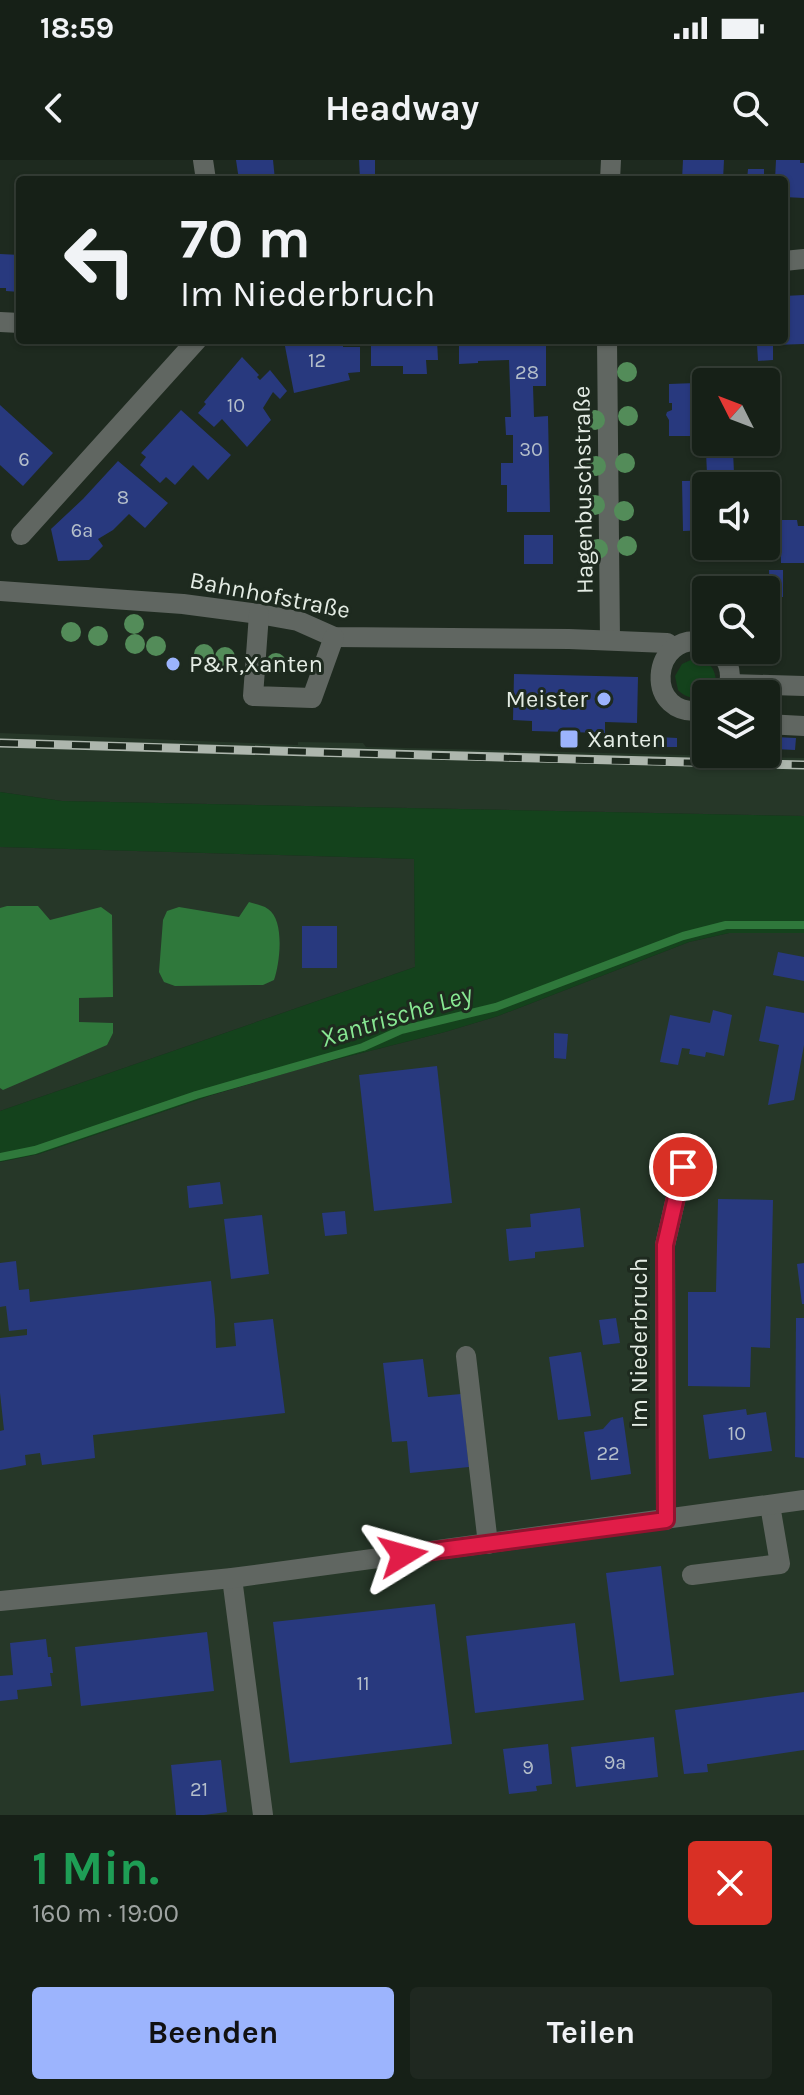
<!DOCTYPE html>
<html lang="de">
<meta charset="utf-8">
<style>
:root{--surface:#162017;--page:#1f2820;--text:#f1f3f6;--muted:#9ea3a1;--line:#353e36;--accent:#9cb4fd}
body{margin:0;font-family:Karla,sans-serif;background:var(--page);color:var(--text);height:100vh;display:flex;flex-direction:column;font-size:30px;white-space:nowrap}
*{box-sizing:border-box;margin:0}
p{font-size:26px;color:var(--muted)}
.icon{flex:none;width:44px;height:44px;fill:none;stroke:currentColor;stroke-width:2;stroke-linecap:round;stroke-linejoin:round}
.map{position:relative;height:1655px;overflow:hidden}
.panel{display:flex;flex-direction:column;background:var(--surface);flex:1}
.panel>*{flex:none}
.hud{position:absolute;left:16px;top:16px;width:772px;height:168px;border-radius:8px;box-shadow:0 2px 6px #0004,0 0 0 2px var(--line);background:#162017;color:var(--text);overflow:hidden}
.needle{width:52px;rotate:312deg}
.controls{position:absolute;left:692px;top:208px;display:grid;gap:16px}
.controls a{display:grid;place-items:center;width:88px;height:88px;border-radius:8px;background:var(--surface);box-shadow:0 2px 6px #0004,0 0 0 2px var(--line);font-size:40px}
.pin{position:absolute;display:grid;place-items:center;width:68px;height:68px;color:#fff;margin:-34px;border:4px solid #fff;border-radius:50%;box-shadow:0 2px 8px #0007}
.me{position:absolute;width:88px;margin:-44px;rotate:82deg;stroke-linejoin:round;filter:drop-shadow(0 0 6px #0008)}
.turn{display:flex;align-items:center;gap:28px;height:168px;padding:0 32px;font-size:36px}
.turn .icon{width:104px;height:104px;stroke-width:2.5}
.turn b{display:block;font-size:56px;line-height:68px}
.round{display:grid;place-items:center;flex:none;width:84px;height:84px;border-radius:8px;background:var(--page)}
.head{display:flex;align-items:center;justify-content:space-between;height:136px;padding:0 32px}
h1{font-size:48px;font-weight:700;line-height:60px;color:#1e9e55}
.button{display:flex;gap:16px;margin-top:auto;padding:16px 32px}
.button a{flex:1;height:92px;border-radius:8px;background:var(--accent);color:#111;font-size:32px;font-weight:700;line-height:92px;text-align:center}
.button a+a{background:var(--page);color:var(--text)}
.status{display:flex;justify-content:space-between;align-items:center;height:56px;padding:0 40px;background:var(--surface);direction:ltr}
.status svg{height:22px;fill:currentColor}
header{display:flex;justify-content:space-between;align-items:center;height:104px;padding:0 32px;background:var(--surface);font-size:36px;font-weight:700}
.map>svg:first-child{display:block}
</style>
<div class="status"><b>18:59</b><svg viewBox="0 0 49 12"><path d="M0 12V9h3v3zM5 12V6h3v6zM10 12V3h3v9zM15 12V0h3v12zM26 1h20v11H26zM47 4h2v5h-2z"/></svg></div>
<header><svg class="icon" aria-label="back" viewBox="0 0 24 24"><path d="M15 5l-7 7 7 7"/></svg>Headway<svg class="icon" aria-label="search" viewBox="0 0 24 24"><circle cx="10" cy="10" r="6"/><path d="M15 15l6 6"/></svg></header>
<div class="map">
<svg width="804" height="1655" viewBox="0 0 804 1655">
<rect width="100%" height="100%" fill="#1e2a1f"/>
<!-- built -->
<g fill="#263728">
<polygon points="0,573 298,585 298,582 363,583 366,587 804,598 804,656 62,641 0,632"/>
<polygon points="0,687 414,699 415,807 0,951"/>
<polygon points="729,773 804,773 804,1655 0,1655 0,1002 39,994 212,935 306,907 445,872 498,856 689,782"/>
</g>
<!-- green -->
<g fill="#14421c">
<path d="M695,498C708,499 715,508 716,521L709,533C699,540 688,540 678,530L675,516L682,504Z"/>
<polygon points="0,632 62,641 804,656 804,773 729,773 689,782 498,856 445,872 306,907 212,935 39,994 0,1002 0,951 415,807 414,699 0,687"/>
</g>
<!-- water -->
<g fill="#2f783b">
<path d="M249,742C254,744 263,745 268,749C285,760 280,803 274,820L263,825L175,826L164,822L159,812L163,760L167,751L179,747L239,757Z"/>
<polygon points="7,746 38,746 50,760 101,747 112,755 113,837 79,838 79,862 113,863 113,873 107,885 3,930 0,928 0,748"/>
</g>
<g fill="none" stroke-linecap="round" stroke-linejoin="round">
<!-- stream -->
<polyline stroke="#2f783b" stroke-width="8" points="0,997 35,990 196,935 363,887 401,870 496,847 683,776 726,765 804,765"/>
</g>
<!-- building -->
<g fill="#28397e">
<polygon points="236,0 273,0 275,20 239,20"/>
<polygon points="359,0 375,0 375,18 360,19"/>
<polygon points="683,0 724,0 723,20 682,20"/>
<polygon points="776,0 800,0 800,3 804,3 804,38 784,37 784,20 775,20"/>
<polygon points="748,9 764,9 764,20 747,20"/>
<polygon points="0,94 20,95 20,132 6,131 6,128 0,128"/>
<polygon points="804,135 804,184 773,185 773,200 758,201 757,185 668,186 668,180 784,180 784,136"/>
<polygon points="343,180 343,187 360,187 360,212 348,213 350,220 294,233 284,181"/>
<polygon points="371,180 437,180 438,200 426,200 427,214 403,214 403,206 371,206"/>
<polygon points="459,180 547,180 547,186 546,186 546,226 533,226 534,257 548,256 550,352 507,352 507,325 501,325 501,303 513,303 513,275 506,275 505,257 511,257 509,200 478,201 478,203 459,204"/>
<polygon points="242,197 259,215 257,217 260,220 270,210 287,231 280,239 273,232 263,248 271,260 247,287 222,259 214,267 198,253 206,244 204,242"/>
<polygon points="722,208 722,222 706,222 704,276 669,276 669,260 666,255 667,252 672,250 672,243 669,243 669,224 696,223 696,209"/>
<polygon points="0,245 53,293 23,326 0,305"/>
<polygon points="181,250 231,295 208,320 193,305 175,325 166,317 160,323 140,305 146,297 141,293"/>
<polygon points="715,282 739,282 739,290 733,291 734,313 707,314 706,292 716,292"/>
<polygon points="118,301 168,343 145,368 129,354 113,370 98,379 103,386 89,400 58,401 51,369 83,339"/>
<polygon points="738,320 738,326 706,326 706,370 683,371 682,321"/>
<polygon points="780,360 797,360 798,366 804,366 804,403 781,403"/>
<rect x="524" y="375" width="29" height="29"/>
<polygon points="769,410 783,410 783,437 770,437"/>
<polygon points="514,514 638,517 637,563 605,562 605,573 532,571 532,561 513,560"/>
<polygon points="658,577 677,578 677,587 658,587"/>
<polygon points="774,577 796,578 795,590 774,589"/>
<rect x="302" y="766" width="35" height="42"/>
<polygon points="778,792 804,797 804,821 773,815"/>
<polygon points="766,846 804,853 804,885 794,940 768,945 779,885 759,881"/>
<polygon points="713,850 732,855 724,896 706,892 705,897 689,894 690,889 682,888 678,905 660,902 670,855 710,863"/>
<polygon points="554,873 568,874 566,899 554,898"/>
<polygon points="437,906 452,1043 374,1051 359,915"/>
<polygon points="220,1022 223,1044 189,1048 187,1026"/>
<polygon points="718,1039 773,1040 770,1188 751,1187 750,1227 688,1226 688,1132 716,1132"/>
<polygon points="580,1048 584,1087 535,1092 535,1098 509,1101 506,1069 531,1067 530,1054"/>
<polygon points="345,1051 347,1074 325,1076 322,1053"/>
<polygon points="262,1055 269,1114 231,1119 224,1059"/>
<polygon points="16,1101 19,1130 29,1129 30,1142 211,1121 215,1159 216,1188 236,1186 234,1163 273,1159 285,1253 93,1275 95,1298 42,1305 40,1293 25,1295 26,1305 0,1310 0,1271 4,1270 0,1233 0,1178 27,1175 27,1169 9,1171 6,1146 0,1147 0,1103"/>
<polygon points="804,1103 804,1144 802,1144 797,1104"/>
<polygon points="616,1158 620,1183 603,1185 599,1160"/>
<polygon points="796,1158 804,1158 804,1298 795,1297"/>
<polygon points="581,1192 591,1256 558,1260 549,1197"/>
<polygon points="423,1199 428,1237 461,1234 469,1307 410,1313 407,1281 392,1282 383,1203"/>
<polygon points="746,1249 747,1255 766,1252 772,1291 709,1299 703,1255"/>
<polygon points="623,1257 631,1314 591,1320 584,1272 603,1269 611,1260"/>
<polygon points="661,1406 674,1515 620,1522 606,1413"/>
<polygon points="435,1444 452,1584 290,1603 273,1462"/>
<polygon points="575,1463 584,1540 475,1553 466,1476"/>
<polygon points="207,1472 214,1531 81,1546 75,1487"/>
<polygon points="46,1479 48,1497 51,1497 53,1513 50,1513 52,1526 17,1530 18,1539 0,1541 0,1516 13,1515 10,1483"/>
<polygon points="804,1532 804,1590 709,1604 707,1604 708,1612 684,1614 675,1550"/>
<polygon points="654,1577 658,1617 576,1627 571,1587"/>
<polygon points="548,1584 552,1624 536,1626 537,1631 509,1634 503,1589"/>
<polygon points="221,1600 227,1652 204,1655 176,1655 171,1605"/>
</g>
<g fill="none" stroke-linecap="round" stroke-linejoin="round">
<!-- minor -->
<g stroke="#606661" stroke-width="20">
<polyline points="203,0 206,20"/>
<polyline points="610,20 611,0"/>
<polyline points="784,101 804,99"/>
<polyline points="0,162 20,163"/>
<polyline points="607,180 610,480"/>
<polyline points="21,375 197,180"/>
<polyline points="0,431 183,444 259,454 298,461 334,477 569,479 667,483 674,488"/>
<polyline points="259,454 253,536 312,538 334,477"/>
<path d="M706,483C650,468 641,562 706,550"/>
<path d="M718,490C731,503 733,517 726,534"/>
<polyline points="730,524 804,526"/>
<polyline points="766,564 804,566"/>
<polyline points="466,1196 488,1384"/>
<polyline points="666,1360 665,1085 683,1007"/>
<polyline points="692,1415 780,1404 770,1345"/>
<polyline points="232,1418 263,1655"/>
<polyline points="0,1441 232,1418 804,1340"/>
</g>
<!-- rail casing -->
<g stroke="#adb6ad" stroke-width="9">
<path id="rail" d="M0,583C268,590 536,600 804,605"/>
</g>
<!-- rail -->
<use href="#rail" stroke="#1e2a1f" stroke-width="6" stroke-dasharray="18" stroke-linecap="butt"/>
</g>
<!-- trees -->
<g fill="#538c59">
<circle cx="627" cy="212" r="10"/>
<circle cx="628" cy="256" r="10"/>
<circle cx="595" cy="260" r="10"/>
<circle cx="625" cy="303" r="10"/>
<circle cx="596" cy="306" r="10"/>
<circle cx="595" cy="345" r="10"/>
<circle cx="624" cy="351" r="10"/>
<circle cx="627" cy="386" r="10"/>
<circle cx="598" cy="389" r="10"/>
<circle cx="134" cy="464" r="10"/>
<circle cx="71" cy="472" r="10"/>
<circle cx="98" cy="476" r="10"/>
<circle cx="135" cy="484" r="10"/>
<circle cx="156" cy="486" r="10"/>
<circle cx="204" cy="494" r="10"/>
<circle cx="225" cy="497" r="10"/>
<circle cx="276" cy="503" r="10"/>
</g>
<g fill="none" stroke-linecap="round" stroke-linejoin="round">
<!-- route casing -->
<g stroke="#92132f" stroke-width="20">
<polyline id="route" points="403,1395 666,1360 665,1085 683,1007"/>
</g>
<!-- route -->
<use href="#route" stroke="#e11d48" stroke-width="14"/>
</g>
<!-- markers -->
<g fill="#9cb4fd" stroke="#1e2a1f" stroke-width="3">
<circle cx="173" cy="504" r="8"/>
<circle cx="604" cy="539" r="8"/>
<rect x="559" y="569" width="20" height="20" rx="4"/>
</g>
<g text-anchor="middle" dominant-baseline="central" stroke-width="6" stroke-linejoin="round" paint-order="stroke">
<!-- number labels -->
<g font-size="20" fill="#b5bfca">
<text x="317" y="200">12</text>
<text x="527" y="212">28</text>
<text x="236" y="245">10</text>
<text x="531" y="289">30</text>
<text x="24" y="299">6</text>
<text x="123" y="337">8</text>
<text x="82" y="370">6a</text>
<text x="737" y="1273">10</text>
<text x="608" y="1293">22</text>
<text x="363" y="1523">11</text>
<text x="615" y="1602">9a</text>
<text x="528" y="1607">9</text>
<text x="199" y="1629">21</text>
</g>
<!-- street labels -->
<g font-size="24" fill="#e4ece4" stroke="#1e2a1f">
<text transform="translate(583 330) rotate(-91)">Hagenbuschstraße</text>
<text transform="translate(270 435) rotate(11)">Bahnhofstraße</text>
<text transform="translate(639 1183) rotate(-90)">Im Niederbruch</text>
</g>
<!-- poi labels -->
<g font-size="24" fill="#e4ece4" stroke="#1e2a1f" text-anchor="start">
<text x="189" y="504">P&amp;R,Xanten</text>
<text x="588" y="539" text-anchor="end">Meister</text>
<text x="587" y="579">Xanten</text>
</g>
<!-- water labels -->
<g font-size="26" font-style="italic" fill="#87e792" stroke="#1e2a1f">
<text transform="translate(396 856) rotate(-17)">Xantrische Ley</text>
</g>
</g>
</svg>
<div class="controls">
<a><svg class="needle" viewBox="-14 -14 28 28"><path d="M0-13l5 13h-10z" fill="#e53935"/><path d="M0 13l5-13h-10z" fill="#9ea3a1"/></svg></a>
<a><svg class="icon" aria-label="sound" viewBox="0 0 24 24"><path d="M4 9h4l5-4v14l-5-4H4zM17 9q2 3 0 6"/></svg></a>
<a><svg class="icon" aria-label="search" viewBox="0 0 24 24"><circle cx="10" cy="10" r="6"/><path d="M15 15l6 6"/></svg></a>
<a><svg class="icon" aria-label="layers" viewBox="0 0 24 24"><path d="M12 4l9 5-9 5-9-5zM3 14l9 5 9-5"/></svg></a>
</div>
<div class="pin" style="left:683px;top:1007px;background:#d93025"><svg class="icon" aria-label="arrive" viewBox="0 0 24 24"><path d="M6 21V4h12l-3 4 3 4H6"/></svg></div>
<svg class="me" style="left:403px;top:1395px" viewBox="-20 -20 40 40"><path d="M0-17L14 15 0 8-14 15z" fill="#e11d48" stroke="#fff" stroke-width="4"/></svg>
<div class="hud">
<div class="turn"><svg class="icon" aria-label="left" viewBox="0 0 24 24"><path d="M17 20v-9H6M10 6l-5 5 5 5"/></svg><div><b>70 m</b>Im Niederbruch</div></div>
</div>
</div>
<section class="panel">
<div class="head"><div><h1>1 Min.</h1><p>160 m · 19:00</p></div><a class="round" style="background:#d93025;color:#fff"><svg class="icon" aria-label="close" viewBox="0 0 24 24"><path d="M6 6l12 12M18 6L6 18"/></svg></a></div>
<div class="button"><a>Beenden</a><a>Teilen</a></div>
</section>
